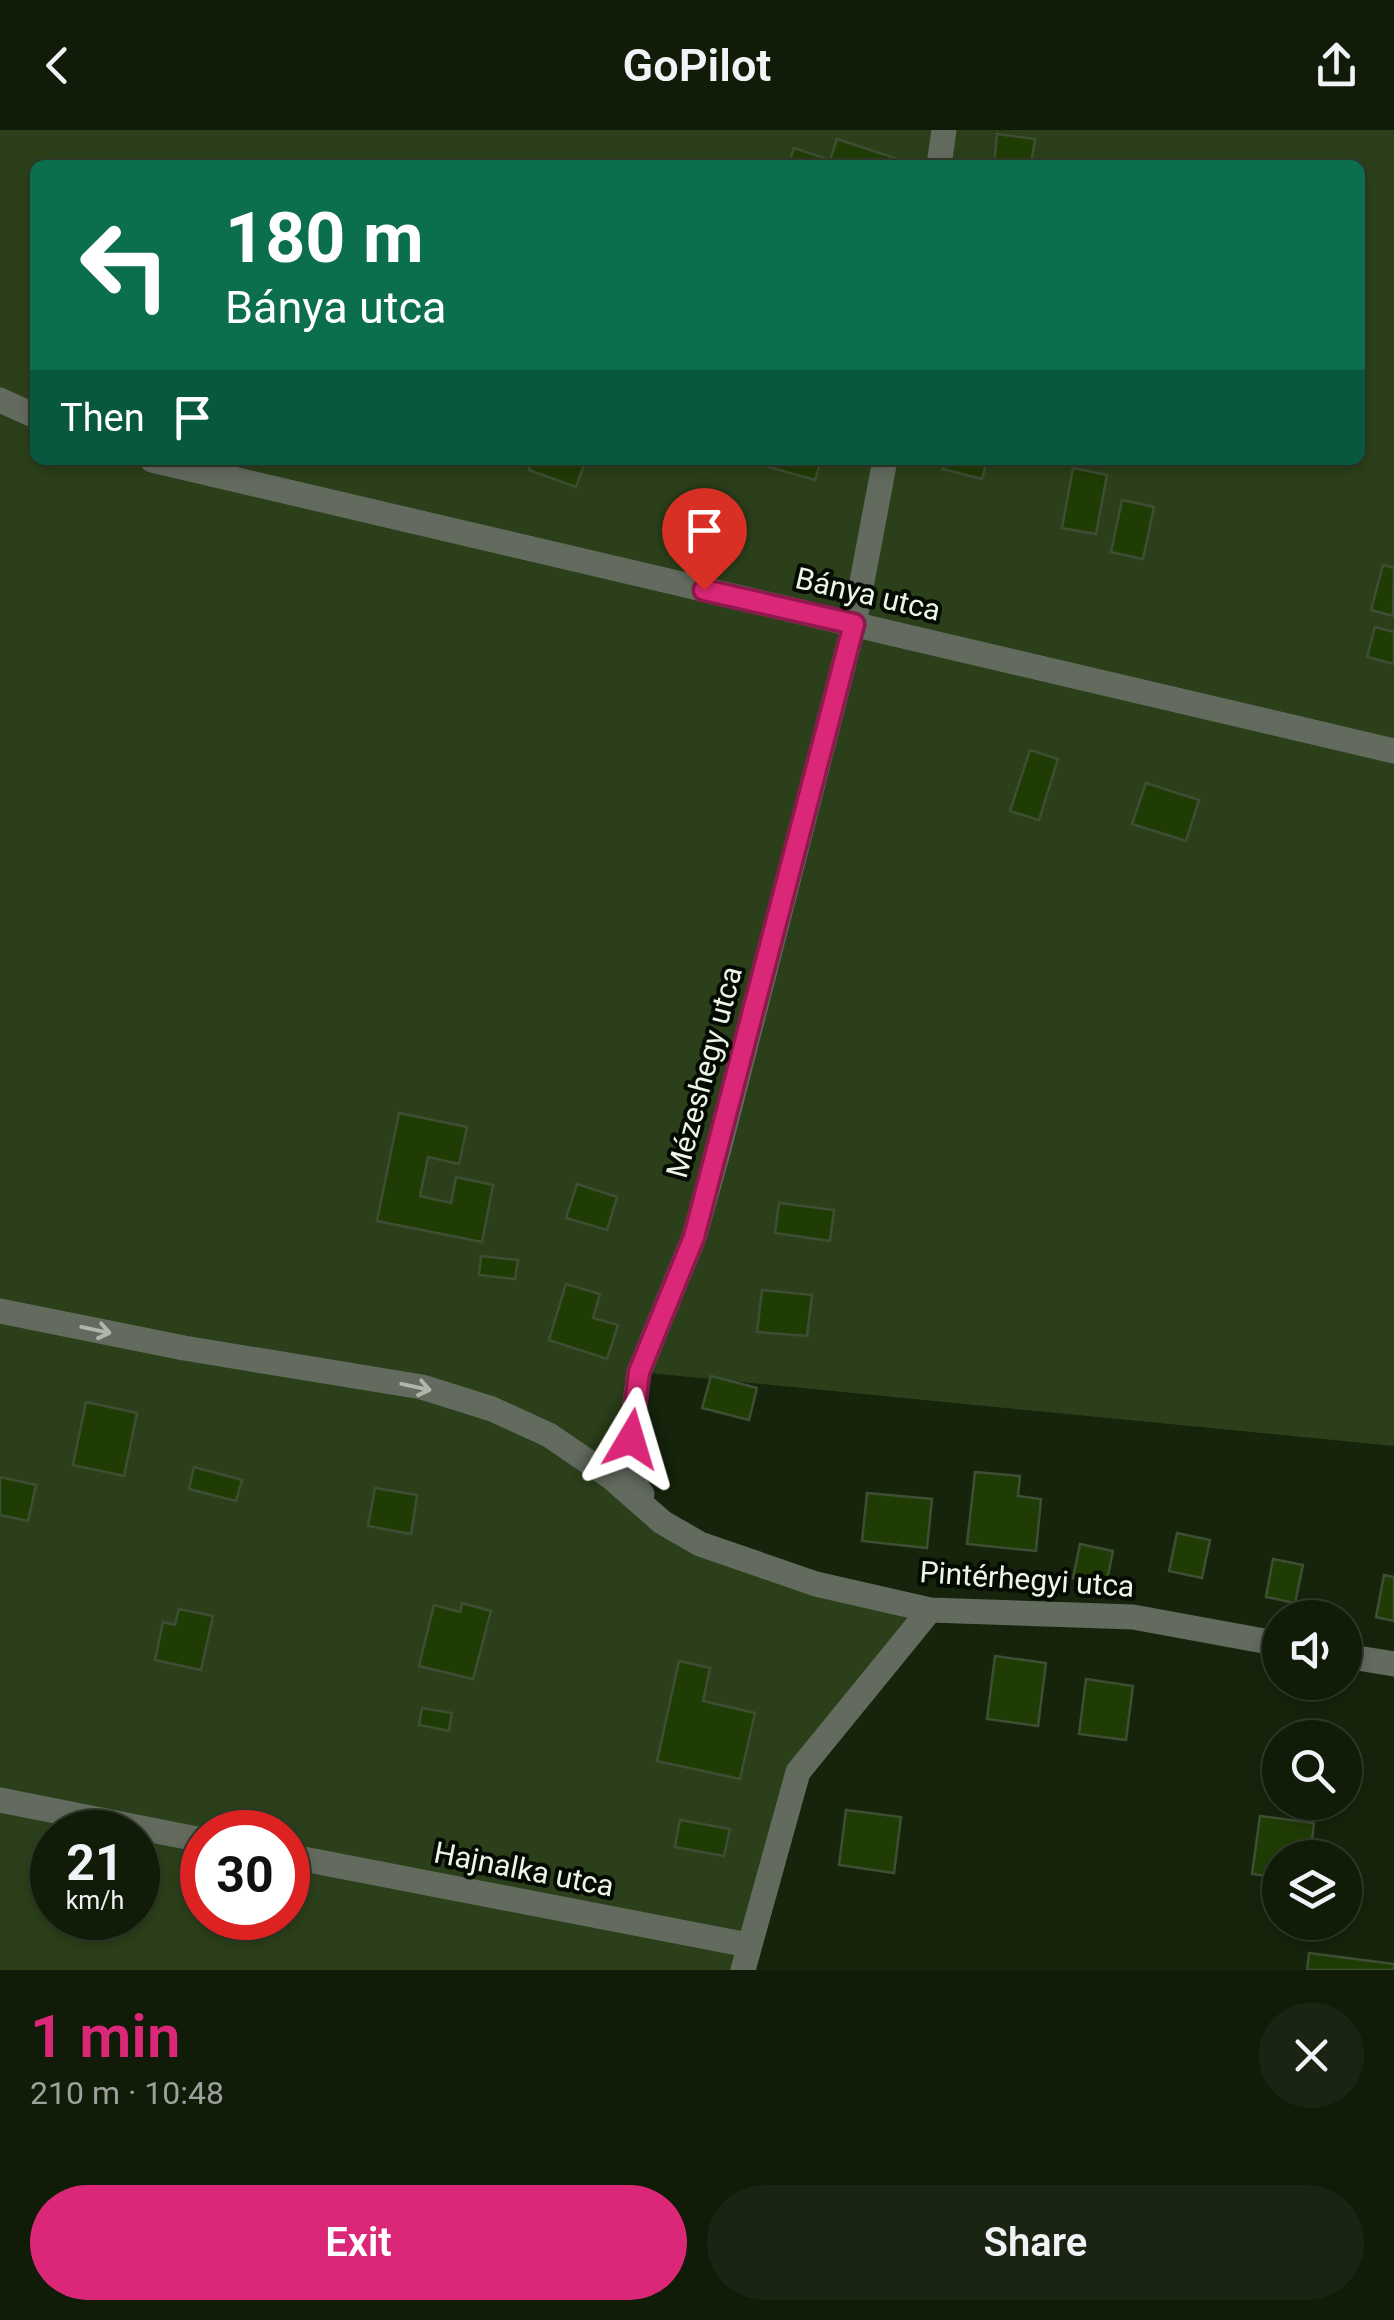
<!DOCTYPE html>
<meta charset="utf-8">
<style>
:root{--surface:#101b08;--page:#192412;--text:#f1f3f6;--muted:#9ca19c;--line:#303929;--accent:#db2777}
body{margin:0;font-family:Roboto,sans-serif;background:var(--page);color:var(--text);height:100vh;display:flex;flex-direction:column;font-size:38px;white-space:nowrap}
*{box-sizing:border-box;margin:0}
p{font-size:32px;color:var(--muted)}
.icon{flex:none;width:55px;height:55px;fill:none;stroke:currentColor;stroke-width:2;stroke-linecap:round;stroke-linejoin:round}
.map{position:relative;height:1840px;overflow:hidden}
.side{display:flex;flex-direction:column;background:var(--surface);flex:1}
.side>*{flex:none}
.hud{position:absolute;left:30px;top:30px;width:1335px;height:305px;border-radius:15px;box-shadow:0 5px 15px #0003,0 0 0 2px var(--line);background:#0b6e4f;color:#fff;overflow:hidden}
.tools{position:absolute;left:1262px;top:1470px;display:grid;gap:20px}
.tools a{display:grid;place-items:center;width:100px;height:100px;border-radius:50%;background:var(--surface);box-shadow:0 5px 15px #0003,0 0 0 2px var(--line);font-size:50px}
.speed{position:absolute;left:30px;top:1680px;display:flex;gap:20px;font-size:50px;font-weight:700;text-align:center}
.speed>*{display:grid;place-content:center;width:130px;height:130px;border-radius:50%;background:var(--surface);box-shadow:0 5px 15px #0003,0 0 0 2px var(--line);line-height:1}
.speed small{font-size:25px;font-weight:400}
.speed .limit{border:15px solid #d22;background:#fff;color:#111}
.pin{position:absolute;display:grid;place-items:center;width:85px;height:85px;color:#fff;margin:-102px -42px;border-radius:50% 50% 50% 0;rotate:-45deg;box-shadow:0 0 10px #0007}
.pin .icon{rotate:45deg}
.me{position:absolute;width:110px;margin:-55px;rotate:7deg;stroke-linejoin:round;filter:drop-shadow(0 0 8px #0008)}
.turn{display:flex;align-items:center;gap:35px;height:210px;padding:0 30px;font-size:45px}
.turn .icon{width:130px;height:130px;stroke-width:2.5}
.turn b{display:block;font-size:70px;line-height:85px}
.then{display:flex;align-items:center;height:95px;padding:0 30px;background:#0003;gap:20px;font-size:38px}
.round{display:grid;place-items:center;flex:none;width:105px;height:105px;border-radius:52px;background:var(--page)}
.summary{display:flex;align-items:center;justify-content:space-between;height:170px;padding:0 30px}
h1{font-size:60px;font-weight:600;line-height:75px;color:var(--accent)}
.button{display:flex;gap:20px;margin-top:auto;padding:20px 30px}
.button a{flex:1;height:115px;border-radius:60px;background:var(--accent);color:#fff;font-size:40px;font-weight:600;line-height:115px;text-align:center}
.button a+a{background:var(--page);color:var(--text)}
header{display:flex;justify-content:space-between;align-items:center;height:130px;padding:0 30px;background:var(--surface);font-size:45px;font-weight:600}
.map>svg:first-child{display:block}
</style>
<header><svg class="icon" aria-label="back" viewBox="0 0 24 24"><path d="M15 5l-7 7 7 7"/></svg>GoPilot<svg class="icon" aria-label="share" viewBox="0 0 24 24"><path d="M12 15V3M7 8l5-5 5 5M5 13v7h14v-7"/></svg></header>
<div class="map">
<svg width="1394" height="1840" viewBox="0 0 1394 1840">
<rect width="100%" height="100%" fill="#15240b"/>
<!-- green -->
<path fill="#2b401a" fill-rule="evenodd" d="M0,0H1394V1316L639,1242L626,1342L662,1392L930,1480L798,1642L743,1840H0ZM35,35H1360V330H35ZM52,1702H138V1788H52ZM202,1702H288V1788H202Z"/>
<!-- building -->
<g fill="#203c05" stroke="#3e4e34" stroke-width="2.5">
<polygon points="997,4 1035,9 1031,35 994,35"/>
<polygon points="837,9 898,29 896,35 788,35 794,18 830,30"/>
<polygon points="532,330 586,330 576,357 529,340"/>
<polygon points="771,330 821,330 815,350 769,337"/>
<polygon points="946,330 987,330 982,349 943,339"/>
<polygon points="1073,338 1107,345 1096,404 1062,398"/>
<polygon points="1122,370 1154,377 1143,429 1111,422"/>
<polygon points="1383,435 1394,438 1393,486 1371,480"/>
<polygon points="1375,497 1394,502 1394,534 1367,527"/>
<polygon points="1030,620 1058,629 1039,690 1010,681"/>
<polygon points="1146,653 1199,670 1186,711 1132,694"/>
<polygon points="399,983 467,997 459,1034 428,1027 420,1066 451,1073 456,1047 493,1055 482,1112 377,1091"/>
<polygon points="577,1054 617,1067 607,1100 566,1088"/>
<polygon points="779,1073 834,1080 830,1111 775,1103"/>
<polygon points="481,1126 518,1130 515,1149 479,1145"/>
<polygon points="566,1154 600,1164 593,1188 618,1195 607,1229 549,1210"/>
<polygon points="762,1160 812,1165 807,1206 757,1202"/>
<polygon points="711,1246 757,1258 749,1290 702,1278"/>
<polygon points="86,1272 137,1283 124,1346 73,1335"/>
<polygon points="194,1337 242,1350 236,1371 189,1359"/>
<polygon points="975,1342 1020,1346 1018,1366 1041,1369 1036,1421 967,1414"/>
<polygon points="0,1347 36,1355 28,1391 0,1385"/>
<polygon points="375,1358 417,1365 411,1404 368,1396"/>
<polygon points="867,1363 932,1369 927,1418 862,1411"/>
<polygon points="1177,1403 1210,1410 1202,1448 1169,1441"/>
<polygon points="1080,1414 1113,1421 1106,1455 1073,1448"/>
<polygon points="1273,1429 1303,1435 1295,1473 1266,1467"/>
<polygon points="1384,1445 1394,1447 1394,1491 1376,1487"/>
<polygon points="462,1473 491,1481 473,1549 419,1536 434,1475 460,1482"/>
<polygon points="179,1479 213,1486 201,1540 155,1530 163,1492 175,1495"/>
<polygon points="995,1526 1046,1533 1038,1596 987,1589"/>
<polygon points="679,1531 710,1538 703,1571 755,1583 740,1649 657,1631"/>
<polygon points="1086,1549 1133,1556 1126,1610 1079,1604"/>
<polygon points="422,1578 452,1583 449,1601 419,1595"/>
<polygon points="846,1680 901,1687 894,1743 839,1735"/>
<polygon points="1260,1686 1314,1693 1310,1728 1280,1728 1280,1748 1252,1744"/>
<polygon points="680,1690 730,1699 724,1726 675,1717"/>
<polygon points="1309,1823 1394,1834 1394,1840 1307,1840"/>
</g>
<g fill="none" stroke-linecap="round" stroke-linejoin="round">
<!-- street -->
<g stroke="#636b5f" stroke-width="25">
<polyline points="939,35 944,0"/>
<polyline points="0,270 35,286"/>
<polyline points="152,330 1394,621"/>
<polyline points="0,1181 184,1218 422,1257 492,1279 549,1305 612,1348 662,1392 700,1414 816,1454 930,1480 1133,1487 1280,1514"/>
<polyline points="642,1364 626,1343 639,1242 694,1107 720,1015 854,494 885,330"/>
<polyline points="1345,1526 1394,1534"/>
<polyline points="0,1670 202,1710"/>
<polyline points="288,1726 748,1815"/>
<polyline points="743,1840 798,1642 930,1480"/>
</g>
</g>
<!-- one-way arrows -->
<defs><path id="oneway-shaft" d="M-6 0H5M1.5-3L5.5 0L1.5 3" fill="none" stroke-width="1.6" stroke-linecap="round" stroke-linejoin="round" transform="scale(2.5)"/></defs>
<g stroke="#aeb7a9">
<use href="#oneway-shaft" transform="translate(96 1200) rotate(12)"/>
<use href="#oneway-shaft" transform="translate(416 1257) rotate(12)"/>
</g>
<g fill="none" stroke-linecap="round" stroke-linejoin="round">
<!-- route casing -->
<g stroke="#8e194d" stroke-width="25">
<polyline id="route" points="631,1309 639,1242 694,1107 854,494 704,460"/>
</g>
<!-- route -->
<use href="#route" stroke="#db2777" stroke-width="18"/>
</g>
<g text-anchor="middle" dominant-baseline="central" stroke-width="8" stroke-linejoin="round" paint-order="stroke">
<!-- street labels -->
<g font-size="30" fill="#ecf6e6" stroke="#050b03">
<text transform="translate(868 464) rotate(13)">Bánya utca</text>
<text transform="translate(704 942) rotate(-75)">Mézeshegy utca</text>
<text transform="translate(1027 1449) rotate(4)">Pintérhegyi utca</text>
<text transform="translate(524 1739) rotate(11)">Hajnalka utca</text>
</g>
</g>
</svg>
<div class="tools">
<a><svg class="icon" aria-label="sound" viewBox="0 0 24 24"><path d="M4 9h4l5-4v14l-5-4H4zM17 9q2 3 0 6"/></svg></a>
<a><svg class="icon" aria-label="search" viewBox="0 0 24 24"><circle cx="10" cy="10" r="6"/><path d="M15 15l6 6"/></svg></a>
<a><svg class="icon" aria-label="layers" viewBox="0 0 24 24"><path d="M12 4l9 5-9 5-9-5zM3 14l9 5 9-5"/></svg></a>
</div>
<div class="speed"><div>21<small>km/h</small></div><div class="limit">30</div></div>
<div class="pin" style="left:704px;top:460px;background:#d93025"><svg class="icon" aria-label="arrive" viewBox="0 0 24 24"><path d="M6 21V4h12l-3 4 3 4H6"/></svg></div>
<svg class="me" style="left:631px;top:1309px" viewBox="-20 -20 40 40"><path d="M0-17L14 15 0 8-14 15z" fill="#db2777" stroke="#fff" stroke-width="4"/></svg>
<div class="hud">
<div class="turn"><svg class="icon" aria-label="left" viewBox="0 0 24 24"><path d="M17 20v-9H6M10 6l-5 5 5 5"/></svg><div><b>180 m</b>Bánya utca</div></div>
<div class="then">Then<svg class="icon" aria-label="arrive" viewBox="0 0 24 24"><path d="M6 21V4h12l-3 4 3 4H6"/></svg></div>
</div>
</div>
<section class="side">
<div class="summary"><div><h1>1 min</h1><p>210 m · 10:48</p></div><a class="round"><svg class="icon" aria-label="close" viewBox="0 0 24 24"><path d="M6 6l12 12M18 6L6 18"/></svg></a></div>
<div class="button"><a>Exit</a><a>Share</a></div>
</section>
